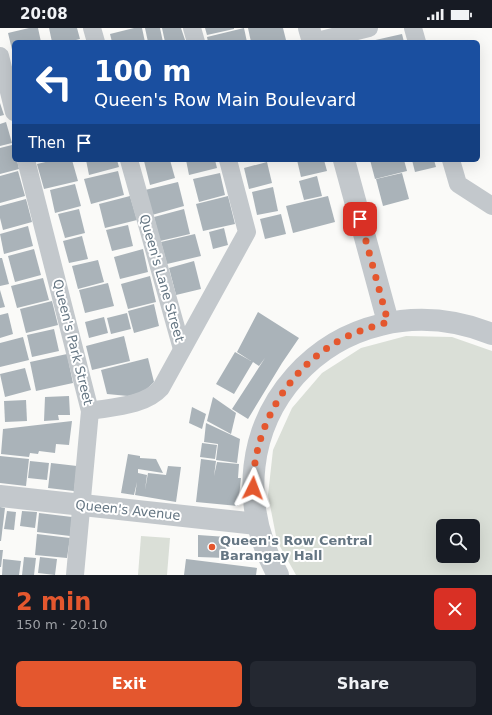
<!DOCTYPE html>
<meta charset="utf-8">
<style>
:root{--surface:#171b24;--page:#242831;--text:#f1f3f6;--muted:#9ea1a6;--accent:#e4572e}
body{margin:0;font-family:"DejaVu Sans",sans-serif;background:var(--page);color:var(--text);height:100vh;display:flex;flex-direction:column;font-size:15px;white-space:nowrap}
*{box-sizing:border-box;margin:0}
p{font-size:13px;color:var(--muted)}
.icon{flex:none;width:22px;height:22px;fill:none;stroke:currentColor;stroke-width:2;stroke-linecap:round;stroke-linejoin:round}
.map{position:relative;height:547px;overflow:hidden}
.drawer{display:flex;flex-direction:column;background:var(--surface);flex:1}
.drawer>*{flex:none}
.hud{position:absolute;left:12px;top:12px;width:468px;height:122px;border-radius:6px;box-shadow:0 4px 16px #0002;background:#1a4fa0;color:#fff;overflow:hidden}
.tools{position:absolute;left:436px;top:491px;display:grid;gap:8px}
.tools a{display:grid;place-items:center;width:44px;height:44px;border-radius:6px;background:var(--surface);box-shadow:0 4px 16px #0002;font-size:20px}
.pin{position:absolute;display:grid;place-items:center;width:34px;height:34px;color:#fff;margin:-17px;border-radius:8px;box-shadow:0 2px 6px #0006}
.me{position:absolute;width:44px;margin:-22px;rotate:3deg;stroke-linejoin:round;filter:drop-shadow(0 0 3px #0008)}
.turn{display:flex;align-items:center;gap:14px;height:84px;padding:0 16px;font-size:18px}
.turn .icon{width:52px;height:52px;stroke-width:2.5}
.turn b{display:block;font-size:28px;line-height:34px}
.then{display:flex;align-items:center;height:38px;padding:0 16px;background:#0003;gap:8px;font-size:15px}
.round{display:grid;place-items:center;flex:none;width:42px;height:42px;border-radius:6px;background:var(--page)}
.headline{display:flex;align-items:center;justify-content:space-between;height:68px;padding:0 16px}
h1{font-size:24px;font-weight:700;line-height:30px;color:var(--accent)}
.primary-button{display:flex;gap:8px;margin-top:auto;padding:8px 16px}
.primary-button a{flex:1;height:46px;border-radius:6px;background:var(--accent);color:#fff;font-size:16px;font-weight:700;line-height:46px;text-align:center}
.primary-button a+a{background:var(--page);color:var(--text)}
.status{display:flex;justify-content:space-between;align-items:center;height:28px;padding:0 20px;background:var(--surface);direction:ltr}
.status svg{height:11px;fill:currentColor}
.map>svg:first-child{display:block}
</style>
<div class="status"><b>20:08</b><svg viewBox="0 0 49 12"><path d="M0 12V9h3v3zM5 12V6h3v6zM10 12V3h3v9zM15 12V0h3v12zM26 1h20v11H26zM47 4h2v5h-2z"/></svg></div>
<div class="map">
<svg width="492" height="547" viewBox="0 0 492 547">
<rect width="100%" height="100%" fill="#fafaf8"/>
<!-- green -->
<g fill="#dadfd7" fill-rule="evenodd">
<path d="M406,308L452,309L492,323V547H296L277,513L268,467L273,422L292,380L322,345L361,320ZM443,498H473V528H443Z"/>
<polygon points="141,508 170,510 167,547 138,547"/>
</g>
<!-- building -->
<g fill="#aab3b9">
<polygon points="29,0 38,0 41,14 14,14 13,26 8,5"/>
<polygon points="49,0 77,0 80,11 68,14 52,14"/>
<polygon points="134,0 142,0 145,14 112,14 110,6"/>
<polygon points="145,0 160,0 163,14 148,14"/>
<polygon points="162,0 181,0 185,12 165,14"/>
<polygon points="205,0 234,0 234,1 207,7"/>
<polygon points="244,0 247,14 208,14 207,9"/>
<polygon points="248,0 283,0 286,12 277,14 251,14"/>
<polygon points="402,6 404,14 371,14 371,13"/>
<polygon points="0,75 4,87 0,88"/>
<polygon points="6,94 12,115 0,118 0,96"/>
<polygon points="12,117 14,132 17,132 19,141 0,146 0,120"/>
<polygon points="54,132 72,132 78,153 44,161 37,136"/>
<polygon points="86,132 117,132 119,139 89,147"/>
<polygon points="148,132 170,132 175,150 150,157 144,133"/>
<polygon points="186,132 215,132 217,140 189,147"/>
<polygon points="297,132 324,132 327,143 301,149"/>
<polygon points="370,132 404,132 407,143 375,151"/>
<polygon points="412,132 434,132 436,139 415,144"/>
<polygon points="267,134 272,155 249,161 244,140"/>
<polygon points="18,143 25,168 0,175 0,148"/>
<polygon points="118,143 124,167 91,176 84,151"/>
<polygon points="220,145 225,167 199,174 193,151"/>
<polygon points="402,145 409,171 383,178 376,151"/>
<polygon points="317,148 322,168 304,172 299,153"/>
<polygon points="178,154 184,178 152,187 145,162"/>
<polygon points="75,156 81,178 55,185 50,162"/>
<polygon points="273,159 278,183 257,187 252,164"/>
<polygon points="130,168 137,192 105,200 99,176"/>
<polygon points="228,168 235,196 203,203 196,176"/>
<polygon points="328,168 335,194 293,205 286,178"/>
<polygon points="26,171 32,194 3,202 0,190 0,178"/>
<polygon points="79,181 85,205 65,210 58,186"/>
<polygon points="184,181 190,206 160,213 154,189"/>
<polygon points="281,186 286,206 265,211 260,191"/>
<polygon points="128,197 133,218 112,223 106,202"/>
<polygon points="28,198 33,218 4,226 0,206"/>
<polygon points="224,200 228,217 213,221 209,204"/>
<polygon points="195,206 201,228 167,236 161,214"/>
<polygon points="82,208 88,231 69,235 63,213"/>
<polygon points="34,221 41,247 15,254 8,228"/>
<polygon points="143,221 148,244 120,251 114,229"/>
<polygon points="0,230 2,230 9,256 0,258"/>
<polygon points="98,232 104,254 78,261 72,238"/>
<polygon points="194,233 201,261 176,267 169,240"/>
<polygon points="150,248 156,274 128,281 121,256"/>
<polygon points="43,250 49,272 17,280 11,258"/>
<polygon points="108,255 114,278 85,285 79,262"/>
<polygon points="0,262 5,279 0,280"/>
<polygon points="52,273 58,297 26,305 20,281"/>
<polygon points="154,276 159,298 134,305 128,283"/>
<polygon points="258,284 299,310 282,335 248,391 232,381 265,330 259,338 253,334 234,366 216,356 235,324 251,333 237,324"/>
<polygon points="8,285 13,306 0,310 0,287"/>
<polygon points="127,285 131,301 111,306 107,290"/>
<polygon points="104,289 108,305 89,310 85,294"/>
<polygon points="54,301 59,323 32,329 27,307"/>
<polygon points="124,308 130,333 92,342 86,318"/>
<polygon points="23,309 29,332 0,339 0,315"/>
<polygon points="67,326 73,355 36,363 30,334"/>
<polygon points="148,330 154,354 144,364 128,368 107,366 101,342"/>
<polygon points="25,340 31,362 5,369 0,346"/>
<polygon points="69,368 70,387 58,387 59,392 44,393 45,369"/>
<polygon points="213,369 236,385 231,406 207,393"/>
<polygon points="26,372 27,393 5,394 4,373"/>
<polygon points="192,379 206,386 202,401 189,395"/>
<polygon points="72,393 69,417 56,416 55,425 39,423 38,426 30,425 29,429 1,426 3,401"/>
<polygon points="206,395 240,411 237,435 216,432 218,416 204,414"/>
<polygon points="202,415 217,417 215,431 200,429"/>
<polygon points="128,426 140,428 140,430 156,431 163,445 138,441 138,445 147,447 145,462 148,445 166,447 168,438 181,439 176,474 135,467 137,454 134,467 121,465"/>
<polygon points="0,428 29,431 26,458 0,455"/>
<polygon points="201,431 216,433 214,448 217,434 239,436 238,450 241,450 238,478 196,474"/>
<polygon points="30,433 49,435 47,452 28,450"/>
<polygon points="51,435 77,438 74,463 48,460"/>
<polygon points="0,479 5,480 1,513 0,513"/>
<polygon points="7,483 16,484 14,502 4,501"/>
<polygon points="22,483 37,484 35,500 20,498"/>
<polygon points="39,485 72,489 70,508 37,504"/>
<polygon points="37,506 70,510 67,530 35,527"/>
<polygon points="198,507 227,509 226,530 198,529"/>
<polygon points="0,522 3,522 1,539 0,539"/>
<polygon points="24,529 36,530 34,547 22,547"/>
<polygon points="40,529 57,531 55,547 38,545"/>
<polygon points="3,531 21,533 19,547 2,547"/>
<polygon points="186,531 257,540 256,547 184,547"/>
</g>
<g fill="none" stroke-linecap="round" stroke-linejoin="round">
<!-- minor -->
<g stroke="#c3c8cc" stroke-width="18">
<polyline points="92,0 96,14"/>
<polyline points="192,0 196,14"/>
<polyline points="413,0 417,14"/>
<polyline points="313,14 369,0"/>
<polyline points="0,28 14,84"/>
<polyline points="26,132 90,383 75,547"/>
<polyline points="129,132 182,321"/>
<polyline points="451,132 458,156 492,178"/>
<path d="M90,383C113,379 145,378 161,360L247,204L228,132"/>
</g>
<!-- tertiary -->
<g stroke="#c3c8cc" stroke-width="22">
<polyline points="309,0 313,14"/>
<polyline points="344,132 388,294"/>
<polyline points="0,468 257,496"/>
<path d="M278,547C195,399 336,244 492,306"/>
</g>
</g>
<g fill="none" stroke-linecap="round" stroke-linejoin="round">
<!-- route -->
<path stroke="#e4572e" stroke-width="7" stroke-dasharray="0 12.6" d="M253,460C253,399 288,340 342,311C357,303 372,299 388,294L360,191"/>
</g>
<!-- markers -->
<circle fill="#e4572e" stroke="#fff" stroke-width="1.5" cx="212" cy="519" r="4"/>
<g text-anchor="middle" dominant-baseline="central" stroke-width="4" stroke-linejoin="round" paint-order="stroke">
<!-- street labels -->
<g font-size="13" fill="#657683" stroke="#fff">
<text transform="translate(162 250) rotate(74)">Queen's Lane Street</text>
<text transform="translate(73 314) rotate(76)">Queen's Park Street</text>
<text transform="translate(128 482) rotate(6)">Queen's Avenue</text>
</g>
<!-- poi labels -->
<g font-size="13" font-weight="bold" fill="#657683" stroke="#fff" text-anchor="start">
<text x="220" y="512">Queen's Row Central<tspan x="220" dy="15">Barangay Hall</tspan></text>
</g>
</g>
</svg>
<div class="tools">
<a><svg class="icon" aria-label="search" viewBox="0 0 24 24"><circle cx="10" cy="10" r="6"/><path d="M15 15l6 6"/></svg></a>
</div>
<div class="pin" style="left:360px;top:191px;background:#d93025"><svg class="icon" aria-label="arrive" viewBox="0 0 24 24"><path d="M6 21V4h12l-3 4 3 4H6"/></svg></div>
<svg class="me" style="left:253px;top:460px" viewBox="-20 -20 40 40"><path d="M0-17L14 15 0 8-14 15z" fill="#e4572e" stroke="#fff" stroke-width="4"/></svg>
<div class="hud">
<div class="turn"><svg class="icon" aria-label="left" viewBox="0 0 24 24"><path d="M17 20v-9H6M10 6l-5 5 5 5"/></svg><div><b>100 m</b>Queen's Row Main Boulevard</div></div>
<div class="then">Then<svg class="icon" aria-label="arrive" viewBox="0 0 24 24"><path d="M6 21V4h12l-3 4 3 4H6"/></svg></div>
</div>
</div>
<section class="drawer">
<div class="headline"><div><h1>2 min</h1><p>150 m · 20:10</p></div><a class="round" style="background:#d93025;color:#fff"><svg class="icon" aria-label="close" viewBox="0 0 24 24"><path d="M6 6l12 12M18 6L6 18"/></svg></a></div>
<div class="primary-button"><a>Exit</a><a>Share</a></div>
</section>
